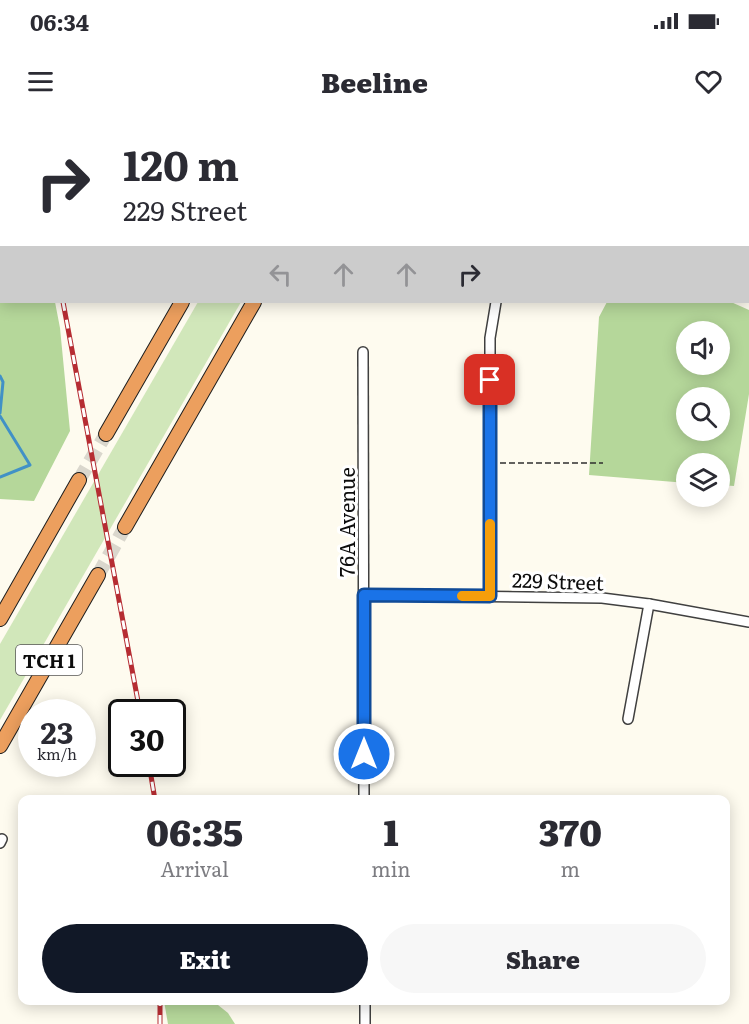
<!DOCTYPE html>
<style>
:root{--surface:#fff;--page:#f7f7f7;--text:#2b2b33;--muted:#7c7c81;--accent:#111827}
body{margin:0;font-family:Literata,serif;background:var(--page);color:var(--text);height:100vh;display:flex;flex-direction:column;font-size:22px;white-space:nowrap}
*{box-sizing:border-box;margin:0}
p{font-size:20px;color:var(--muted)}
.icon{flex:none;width:33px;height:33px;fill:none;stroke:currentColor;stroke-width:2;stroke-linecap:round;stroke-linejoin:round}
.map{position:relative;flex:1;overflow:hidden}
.details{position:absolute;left:18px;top:675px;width:712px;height:210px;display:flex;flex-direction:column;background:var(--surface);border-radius:12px;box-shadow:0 3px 15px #0003}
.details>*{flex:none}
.hud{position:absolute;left:0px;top:0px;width:750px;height:183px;box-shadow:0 3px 15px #0003;background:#fff;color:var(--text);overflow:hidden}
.fabs{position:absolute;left:676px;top:201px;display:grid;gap:12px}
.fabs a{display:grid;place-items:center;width:54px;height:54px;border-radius:50%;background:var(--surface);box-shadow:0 3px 15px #0003;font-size:30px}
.speed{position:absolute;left:18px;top:579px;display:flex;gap:12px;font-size:30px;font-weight:700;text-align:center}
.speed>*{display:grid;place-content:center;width:78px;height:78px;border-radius:50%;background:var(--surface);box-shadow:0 3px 15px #0003;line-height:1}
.speed small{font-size:15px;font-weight:400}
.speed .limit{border:3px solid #111;border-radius:9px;background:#fff;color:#111}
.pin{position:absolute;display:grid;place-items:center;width:51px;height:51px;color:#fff;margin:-26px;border-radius:12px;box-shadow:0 3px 9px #0006}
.me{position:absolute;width:66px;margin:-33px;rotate:0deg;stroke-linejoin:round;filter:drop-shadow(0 0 4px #0008)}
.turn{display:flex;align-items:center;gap:21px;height:126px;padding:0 24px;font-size:27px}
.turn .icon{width:78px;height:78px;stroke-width:2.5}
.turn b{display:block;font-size:42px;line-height:51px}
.lanes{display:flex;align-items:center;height:57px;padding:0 24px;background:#0003;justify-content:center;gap:30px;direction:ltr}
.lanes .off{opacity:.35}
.eta{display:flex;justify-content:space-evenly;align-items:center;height:102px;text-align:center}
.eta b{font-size:36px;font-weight:800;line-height:42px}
.button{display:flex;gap:12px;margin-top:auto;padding:12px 24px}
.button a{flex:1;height:69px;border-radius:36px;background:var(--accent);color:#fff;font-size:24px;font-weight:800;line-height:69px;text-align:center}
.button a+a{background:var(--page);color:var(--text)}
.status{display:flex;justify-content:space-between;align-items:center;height:42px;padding:0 30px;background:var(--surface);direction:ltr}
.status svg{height:16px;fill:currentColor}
header{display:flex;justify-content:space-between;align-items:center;height:78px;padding:0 24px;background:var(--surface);font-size:27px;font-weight:800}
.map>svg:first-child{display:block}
</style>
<div class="status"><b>06:34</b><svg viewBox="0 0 49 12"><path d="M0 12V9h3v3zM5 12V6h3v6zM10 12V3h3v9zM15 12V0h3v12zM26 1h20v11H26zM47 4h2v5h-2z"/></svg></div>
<header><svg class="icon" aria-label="menu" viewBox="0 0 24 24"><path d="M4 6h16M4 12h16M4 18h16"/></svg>Beeline<svg class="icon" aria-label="heart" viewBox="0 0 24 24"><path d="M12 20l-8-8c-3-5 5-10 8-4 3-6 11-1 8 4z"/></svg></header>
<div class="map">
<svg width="749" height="904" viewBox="0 0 749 904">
<rect width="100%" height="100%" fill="#fefbef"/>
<!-- green -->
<polygon fill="#d1e7ba" points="198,182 241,182 0,600 0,524"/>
<!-- forest -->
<g fill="#b5d79a" fill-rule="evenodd">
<polygon points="0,96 2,182 55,182 60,208 70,311 34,381 0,379"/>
<path d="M607,182H731L749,190V274L734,366L720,365V344H687V363L589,355L599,197ZM687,212H720V244H687ZM687,278H720V310H687Z"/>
<polygon points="164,881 213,881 228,893 235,904 168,904"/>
</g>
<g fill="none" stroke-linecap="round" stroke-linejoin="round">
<!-- stream -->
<g stroke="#4191c6" stroke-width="3">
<polyline points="0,256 3,262 0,293"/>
<polyline points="0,296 30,345 0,357"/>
</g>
<!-- highway-tunnel -->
<g stroke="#dad7cd" stroke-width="14" stroke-dasharray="14 7" stroke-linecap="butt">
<polyline points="79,360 106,314"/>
<polyline points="98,455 125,407"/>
</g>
<!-- minor casing -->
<g stroke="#404040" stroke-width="12">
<g id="minor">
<polyline points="642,0 645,2"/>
<polyline points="576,2 576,0"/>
<polyline points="748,52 749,52"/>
<polyline points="363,232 364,680"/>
<polyline points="364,475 602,478 649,484 749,502"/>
<polyline points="490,476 490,218 496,182"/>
<polyline points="628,599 649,484"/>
<polyline points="0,723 2,719"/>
<polyline points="365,880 365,904"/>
</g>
</g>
<!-- highway casing -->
<g stroke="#1e1e1e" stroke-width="16">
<g id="highway">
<polyline points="285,2 286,0"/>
<polyline points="358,2 359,0"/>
<polyline points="106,314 182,182"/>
<polyline points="125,407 254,182"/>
<polyline points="0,499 79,360"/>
<polyline points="0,626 98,455"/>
</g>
</g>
<!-- path -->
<g stroke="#2f2f2f" stroke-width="1.5" stroke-dasharray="6 3" stroke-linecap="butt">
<polyline points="17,0 17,2"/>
<polyline points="0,42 2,42"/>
<polyline points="0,96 2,95"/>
<polyline points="500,343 603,343"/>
</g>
<!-- minor -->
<use href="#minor" stroke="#fff" stroke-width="9"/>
<!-- highway -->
<use href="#highway" stroke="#ec9f5e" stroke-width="14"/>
<!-- rail casing -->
<g stroke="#b62d33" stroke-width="5">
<g id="rail">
<polyline points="28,0 28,2"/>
<polyline points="63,182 140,592"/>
<polyline points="149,644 155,680"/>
<polyline points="160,904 160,880"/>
</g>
</g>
<!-- rail -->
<use href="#rail" stroke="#fff" stroke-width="3" stroke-dasharray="9" stroke-linecap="butt"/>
</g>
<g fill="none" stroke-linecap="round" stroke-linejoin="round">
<!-- route casing -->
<g stroke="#114b97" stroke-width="15">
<polyline id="route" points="364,634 364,475 490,476 490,260"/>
</g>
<!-- route -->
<use href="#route" stroke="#1a73e8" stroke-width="10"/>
<!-- slow -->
<polyline stroke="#f59e0b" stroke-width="10" points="462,476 490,476 490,404"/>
</g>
<g text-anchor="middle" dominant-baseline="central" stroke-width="6" stroke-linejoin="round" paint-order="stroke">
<!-- shield labels -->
<rect fill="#fff" stroke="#565656" stroke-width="1.5" x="16" y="525" width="66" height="30" rx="4.5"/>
<g font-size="18" font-weight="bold" fill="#0d0d0d">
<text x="49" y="540">TCH 1</text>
</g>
<!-- street labels -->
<g font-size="20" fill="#0d0d0d" stroke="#fff">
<text transform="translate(346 402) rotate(-90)">76A Avenue</text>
<text transform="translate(558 460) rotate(2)">229 Street</text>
</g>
</g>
</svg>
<div class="fabs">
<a><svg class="icon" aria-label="sound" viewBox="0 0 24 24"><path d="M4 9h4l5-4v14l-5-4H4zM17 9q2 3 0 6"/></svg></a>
<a><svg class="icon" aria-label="search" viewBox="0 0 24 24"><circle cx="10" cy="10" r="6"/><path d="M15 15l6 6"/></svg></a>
<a><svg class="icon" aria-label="layers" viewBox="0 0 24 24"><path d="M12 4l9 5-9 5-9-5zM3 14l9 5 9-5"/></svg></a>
</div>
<div class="speed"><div>23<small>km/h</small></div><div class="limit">30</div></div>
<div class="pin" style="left:490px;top:260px;background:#d93025"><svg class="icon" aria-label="arrive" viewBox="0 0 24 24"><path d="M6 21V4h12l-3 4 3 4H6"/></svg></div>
<svg class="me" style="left:364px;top:634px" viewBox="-20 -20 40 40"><circle r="17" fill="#1a73e8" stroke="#fff" stroke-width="3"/><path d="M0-11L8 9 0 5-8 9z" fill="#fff"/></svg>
<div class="hud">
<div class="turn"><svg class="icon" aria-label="right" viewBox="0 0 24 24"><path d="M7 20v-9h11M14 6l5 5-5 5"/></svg><div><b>120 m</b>229 Street</div></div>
<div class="lanes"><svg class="icon off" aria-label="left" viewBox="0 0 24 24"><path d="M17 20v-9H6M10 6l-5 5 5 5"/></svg><svg class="icon off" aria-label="ahead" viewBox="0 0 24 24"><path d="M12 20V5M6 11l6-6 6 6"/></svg><svg class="icon off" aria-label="ahead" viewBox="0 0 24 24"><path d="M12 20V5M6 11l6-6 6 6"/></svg><svg class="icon" aria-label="right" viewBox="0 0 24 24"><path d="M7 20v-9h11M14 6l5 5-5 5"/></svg></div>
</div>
<section class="details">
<div class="eta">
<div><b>06:35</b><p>Arrival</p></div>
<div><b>1</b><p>min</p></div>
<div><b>370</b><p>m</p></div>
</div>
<div class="button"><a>Exit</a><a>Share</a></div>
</section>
</div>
